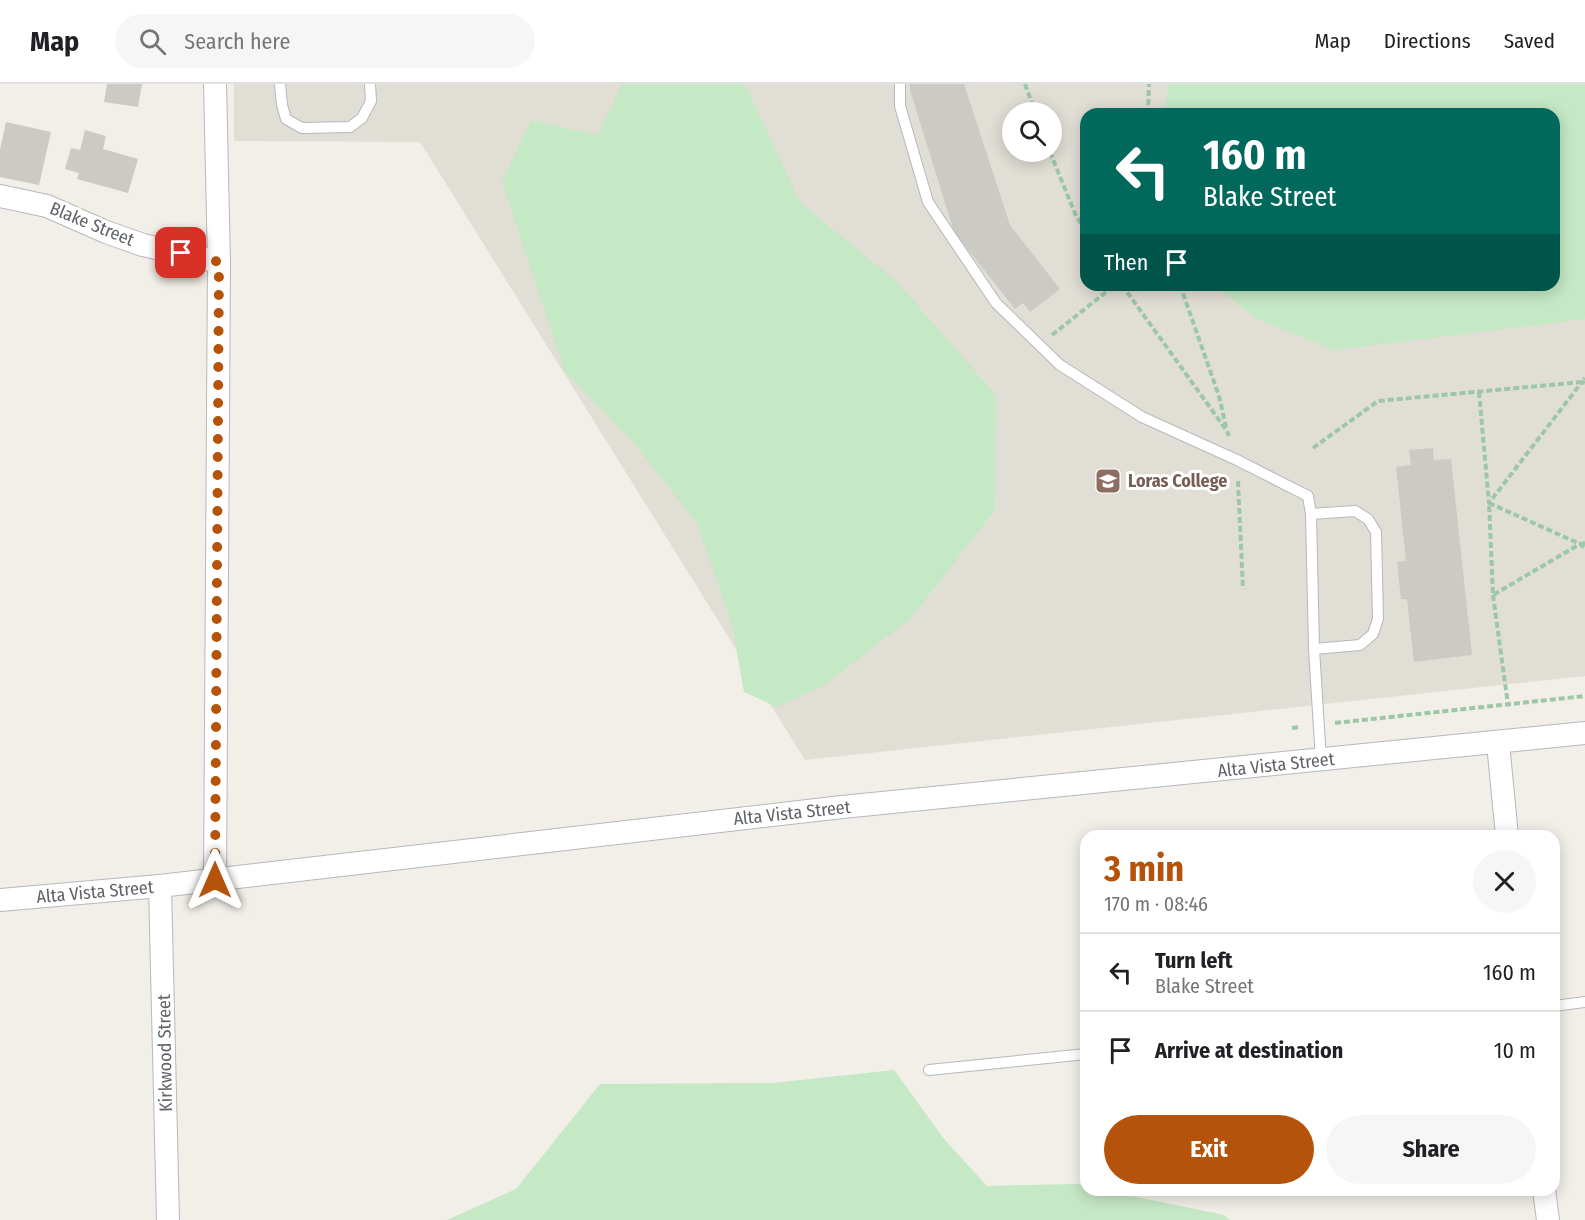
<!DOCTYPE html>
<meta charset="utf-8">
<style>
:root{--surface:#fff;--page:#f6f6f6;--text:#202124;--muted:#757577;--line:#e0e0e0;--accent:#b45309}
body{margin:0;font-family:"Fira Sans Condensed",sans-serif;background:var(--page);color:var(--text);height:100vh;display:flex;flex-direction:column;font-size:22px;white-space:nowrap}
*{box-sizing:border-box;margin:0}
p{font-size:20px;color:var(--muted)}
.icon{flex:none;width:33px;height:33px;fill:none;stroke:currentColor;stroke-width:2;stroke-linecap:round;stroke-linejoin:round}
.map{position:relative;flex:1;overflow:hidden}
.drawer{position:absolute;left:1080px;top:746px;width:480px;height:366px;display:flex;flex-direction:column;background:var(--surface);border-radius:18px;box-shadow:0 3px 15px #0003}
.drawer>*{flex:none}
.guide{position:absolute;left:1080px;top:24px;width:480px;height:183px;border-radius:18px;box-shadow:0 3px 15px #0003;background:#00695c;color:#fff;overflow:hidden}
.controls{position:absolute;left:1002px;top:18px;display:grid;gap:12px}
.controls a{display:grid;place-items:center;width:60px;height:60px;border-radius:50%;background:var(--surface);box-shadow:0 3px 15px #0003;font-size:30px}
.pin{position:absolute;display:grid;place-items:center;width:51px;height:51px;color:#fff;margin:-26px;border-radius:12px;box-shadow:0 3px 9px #0006}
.me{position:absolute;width:66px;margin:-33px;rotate:0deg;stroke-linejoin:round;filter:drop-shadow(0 0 4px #0008)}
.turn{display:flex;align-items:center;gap:21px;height:126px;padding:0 24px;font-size:27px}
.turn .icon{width:78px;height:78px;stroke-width:2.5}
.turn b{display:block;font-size:42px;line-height:51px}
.then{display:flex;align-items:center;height:57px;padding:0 24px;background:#0003;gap:12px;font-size:22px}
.round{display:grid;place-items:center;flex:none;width:63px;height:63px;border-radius:32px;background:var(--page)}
.head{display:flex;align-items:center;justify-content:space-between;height:102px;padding:0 24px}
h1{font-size:36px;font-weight:700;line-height:45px;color:var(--accent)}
.button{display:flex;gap:12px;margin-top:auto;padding:12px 24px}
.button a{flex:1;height:69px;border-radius:36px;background:var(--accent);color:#fff;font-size:24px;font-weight:700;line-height:69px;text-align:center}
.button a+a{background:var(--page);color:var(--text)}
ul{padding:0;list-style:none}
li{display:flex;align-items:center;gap:18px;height:78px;padding:0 24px;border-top:2px solid var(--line)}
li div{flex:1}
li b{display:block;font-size:22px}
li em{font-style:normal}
header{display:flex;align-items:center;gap:36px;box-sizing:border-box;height:84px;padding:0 30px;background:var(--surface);border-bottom:2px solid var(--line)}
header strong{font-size:28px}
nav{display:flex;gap:33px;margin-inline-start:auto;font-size:21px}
.search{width:420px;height:54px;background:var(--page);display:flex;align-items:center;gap:15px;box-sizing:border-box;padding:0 21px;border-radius:33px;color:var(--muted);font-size:22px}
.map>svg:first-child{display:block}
</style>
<header>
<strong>Map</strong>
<div class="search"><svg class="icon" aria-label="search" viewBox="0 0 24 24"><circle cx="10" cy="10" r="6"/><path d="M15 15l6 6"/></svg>Search here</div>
<nav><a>Map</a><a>Directions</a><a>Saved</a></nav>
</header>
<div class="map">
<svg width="1585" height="1136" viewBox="0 0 1585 1136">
<rect width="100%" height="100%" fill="#f1efe8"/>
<!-- education -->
<path fill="#e1ded6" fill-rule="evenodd" d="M234,0H1585V592L805,676L420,58L234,57ZM1012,28H1052V68H1012ZM1086,30H1554V201H1086Z"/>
<!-- green -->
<g fill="#c5e8c5">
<polygon points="622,0 745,0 800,118 897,198 996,311 995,426 911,534 826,600 777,623 744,608 732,541 697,439 633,358 565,288 502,98 531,36 598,51"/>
<polygon points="1168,0 1585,0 1585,235 1335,266 1257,235 1214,201 1554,201 1554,30 1165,30"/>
<polygon points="894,986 944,1055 987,1102 1077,1100 1086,1102 1086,1106 1103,1106 1224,1131 1230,1136 447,1136 516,1105 600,1000 773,999"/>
</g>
<!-- building -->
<g fill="#cccac5">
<polygon points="107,0 142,0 138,23 104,18"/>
<polygon points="910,0 964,0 1010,141 1060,205 1030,228 1023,219 1015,225 954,148 910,6"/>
<polygon points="6,38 51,48 39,101 0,93 0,66"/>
<polygon points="85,46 106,52 103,65 138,75 128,109 77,95 79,89 65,85 71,64 80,66"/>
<polygon points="1433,364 1434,376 1451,375 1472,571 1414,578 1407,515 1401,515 1397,478 1406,477 1396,383 1411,381 1409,366"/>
</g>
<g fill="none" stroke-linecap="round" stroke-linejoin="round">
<!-- service casing -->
<g stroke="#b5b8bc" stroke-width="12">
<g id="service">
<polyline points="280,0 282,21 286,35 302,44 350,43 362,34 371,17 370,0"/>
<polyline points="900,0 900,22 928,118 996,219 1060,281 1142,333 1237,376 1308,412 1311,430 1314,565 1321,676"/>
<polyline points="1311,430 1355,427 1368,435 1376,448 1378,535 1373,550 1360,561 1314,565"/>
<polyline points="1554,922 1585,918"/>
<polyline points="929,986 1086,970"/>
</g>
</g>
<!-- minor casing -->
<g stroke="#b5b8bc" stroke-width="24">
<g id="minor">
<polyline points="215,0 219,178 215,796"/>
<polyline points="0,112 47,122 106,148 143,161 219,178"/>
<polyline points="1498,659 1507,752"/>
<polyline points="160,802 168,1136"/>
<polyline points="0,816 160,802 842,723 1585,649"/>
<polyline points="1544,1106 1548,1136"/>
</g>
</g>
<!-- path -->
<g stroke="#9cc7a9" stroke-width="4" stroke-dasharray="6 3" stroke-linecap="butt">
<polyline points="1025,0 1035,28"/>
<polyline points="1148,30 1149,0"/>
<polyline points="1050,68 1076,132 1086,147"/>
<polyline points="1122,201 1227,347 1229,352"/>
<polyline points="1180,201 1219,312 1226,343"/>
<polyline points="1052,251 1115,201"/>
<polyline points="1479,308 1489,419 1582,298 1585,299"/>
<polyline points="1313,364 1378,317 1582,298 1585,294"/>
<polyline points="1238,397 1243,505"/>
<polyline points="1585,459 1580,460 1493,511 1489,419 1580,460 1585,464"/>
<polyline points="1493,511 1508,621"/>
<polyline points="1335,639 1585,612"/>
<polyline points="1292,644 1301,643"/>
</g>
<!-- service -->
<use href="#service" stroke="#fff" stroke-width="10"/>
<!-- minor -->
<use href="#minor" stroke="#fff" stroke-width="22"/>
</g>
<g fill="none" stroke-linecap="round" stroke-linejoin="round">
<!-- route -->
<polyline stroke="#b45309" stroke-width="10" stroke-dasharray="0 18" points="181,169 219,178 215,796"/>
</g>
<!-- icons -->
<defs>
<g id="university-square" transform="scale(1.35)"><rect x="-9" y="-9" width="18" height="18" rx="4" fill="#8d6e63" stroke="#fff"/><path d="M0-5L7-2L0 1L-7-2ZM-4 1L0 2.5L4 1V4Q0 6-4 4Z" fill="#fff"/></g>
</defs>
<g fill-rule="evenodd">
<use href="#university-square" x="1108" y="397"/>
</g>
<g text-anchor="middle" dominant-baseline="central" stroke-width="6" stroke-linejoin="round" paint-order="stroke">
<!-- street labels -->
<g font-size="18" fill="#5f6368" stroke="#fff">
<text transform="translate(92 140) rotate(22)">Blake Street</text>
<text transform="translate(1276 681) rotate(-6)">Alta Vista Street</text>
<text transform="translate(792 729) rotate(-6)">Alta Vista Street</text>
<text transform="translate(95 808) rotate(-5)">Alta Vista Street</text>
<text transform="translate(165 969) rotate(-91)">Kirkwood Street</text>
</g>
<!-- education labels -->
<g font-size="18" font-weight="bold" fill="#785e54" stroke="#fff" text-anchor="start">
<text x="1128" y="397">Loras College</text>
</g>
</g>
</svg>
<div class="controls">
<a><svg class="icon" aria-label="search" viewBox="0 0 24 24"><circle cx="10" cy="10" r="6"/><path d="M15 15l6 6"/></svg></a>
</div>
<div class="pin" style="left:181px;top:169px;background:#d93025"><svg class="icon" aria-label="arrive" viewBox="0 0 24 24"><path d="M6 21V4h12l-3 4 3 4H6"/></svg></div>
<svg class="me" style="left:215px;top:796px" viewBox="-20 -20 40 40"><path d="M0-17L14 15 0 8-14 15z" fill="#b45309" stroke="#fff" stroke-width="4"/></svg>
<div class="guide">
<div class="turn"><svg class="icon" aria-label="left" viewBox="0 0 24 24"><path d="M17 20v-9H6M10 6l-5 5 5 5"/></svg><div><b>160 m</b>Blake Street</div></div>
<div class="then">Then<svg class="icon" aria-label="arrive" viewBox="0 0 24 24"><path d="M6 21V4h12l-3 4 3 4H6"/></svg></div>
</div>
<section class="drawer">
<div class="head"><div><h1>3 min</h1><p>170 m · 08:46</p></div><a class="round"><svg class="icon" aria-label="close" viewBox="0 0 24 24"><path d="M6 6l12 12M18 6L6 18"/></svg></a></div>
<ul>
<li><svg class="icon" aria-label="left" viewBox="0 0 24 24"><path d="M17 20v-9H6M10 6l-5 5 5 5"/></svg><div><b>Turn left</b><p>Blake Street</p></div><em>160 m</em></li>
<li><svg class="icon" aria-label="arrive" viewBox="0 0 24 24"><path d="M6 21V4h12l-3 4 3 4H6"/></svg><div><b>Arrive at destination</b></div><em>10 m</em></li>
</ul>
<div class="button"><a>Exit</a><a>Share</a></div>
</section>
</div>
